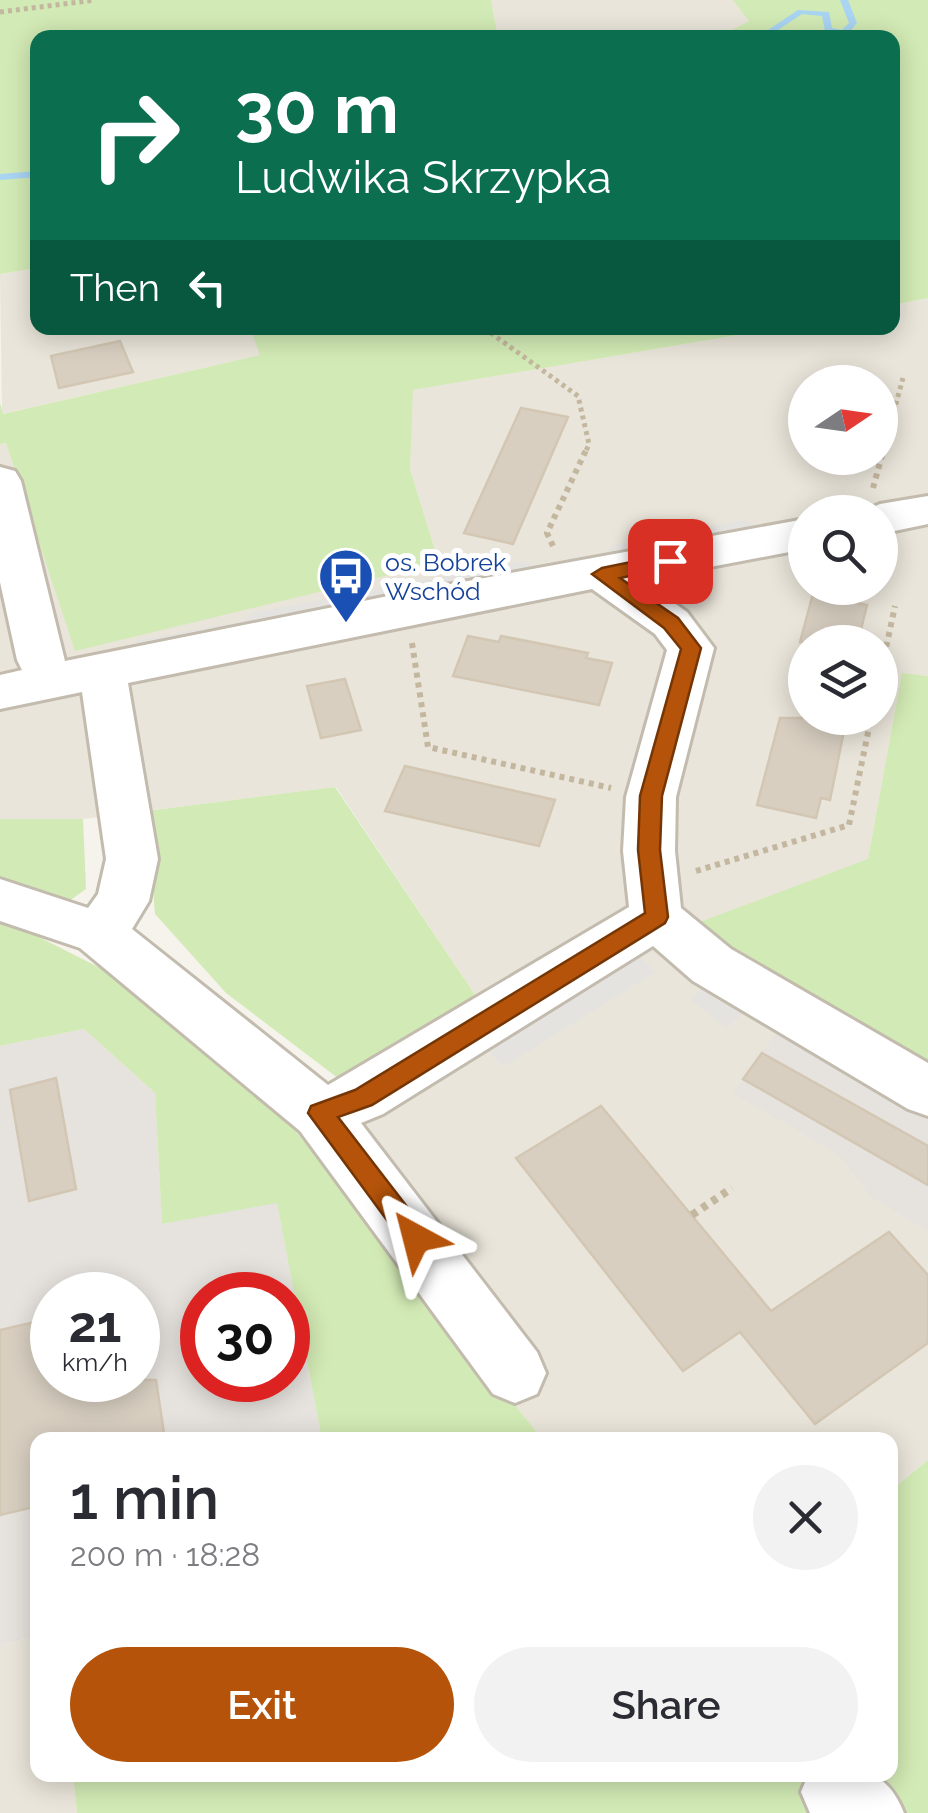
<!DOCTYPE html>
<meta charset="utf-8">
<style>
:root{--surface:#fff;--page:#f2f2f3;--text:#2b2b33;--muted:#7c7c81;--accent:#b45309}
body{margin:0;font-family:Raleway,sans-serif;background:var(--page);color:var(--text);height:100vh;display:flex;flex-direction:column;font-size:38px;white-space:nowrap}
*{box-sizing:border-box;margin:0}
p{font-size:32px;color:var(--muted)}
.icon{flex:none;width:55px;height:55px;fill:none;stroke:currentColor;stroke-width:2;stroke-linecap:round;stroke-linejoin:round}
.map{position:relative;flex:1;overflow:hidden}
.sheet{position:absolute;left:30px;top:1432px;width:868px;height:350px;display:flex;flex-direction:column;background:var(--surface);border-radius:20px;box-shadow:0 5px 25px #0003}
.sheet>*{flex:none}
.banner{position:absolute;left:30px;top:30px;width:870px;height:305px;border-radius:20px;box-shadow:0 5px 25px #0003;background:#0b6e4f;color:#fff;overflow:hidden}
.needle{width:65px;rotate:77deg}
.fabs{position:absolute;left:788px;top:365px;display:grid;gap:20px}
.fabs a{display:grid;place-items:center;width:110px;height:110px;border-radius:50%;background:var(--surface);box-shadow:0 5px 25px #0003;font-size:50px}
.speed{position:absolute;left:30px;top:1272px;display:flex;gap:20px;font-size:50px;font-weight:700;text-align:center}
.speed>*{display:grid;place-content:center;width:130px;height:130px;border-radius:50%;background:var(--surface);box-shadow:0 5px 25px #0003;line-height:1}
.speed small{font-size:25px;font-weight:400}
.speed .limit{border:15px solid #d22;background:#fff;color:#111}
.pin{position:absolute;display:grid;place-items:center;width:85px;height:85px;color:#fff;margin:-42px;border-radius:20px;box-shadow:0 5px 15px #0006}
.me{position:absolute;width:110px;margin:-55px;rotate:322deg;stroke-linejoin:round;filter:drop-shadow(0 0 8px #0008)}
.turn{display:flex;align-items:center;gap:35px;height:210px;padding:0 40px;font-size:45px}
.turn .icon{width:130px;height:130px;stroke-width:2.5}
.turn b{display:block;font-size:70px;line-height:85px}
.then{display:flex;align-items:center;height:95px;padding:0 40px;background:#0003;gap:20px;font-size:38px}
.round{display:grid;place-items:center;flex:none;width:105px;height:105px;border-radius:52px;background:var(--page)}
.headline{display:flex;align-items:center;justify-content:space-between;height:170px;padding:0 40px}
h1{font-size:60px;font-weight:600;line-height:75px}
.button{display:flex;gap:20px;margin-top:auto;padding:20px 40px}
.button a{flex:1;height:115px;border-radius:60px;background:var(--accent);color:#fff;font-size:40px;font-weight:600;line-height:115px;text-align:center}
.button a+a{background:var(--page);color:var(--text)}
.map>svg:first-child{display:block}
</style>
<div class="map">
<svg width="928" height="1813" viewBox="0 0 928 1813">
<rect width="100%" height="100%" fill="#f6f3ec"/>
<!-- residential -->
<g fill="#eae5da" fill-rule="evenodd">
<polygon points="491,0 788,0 718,38 498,37"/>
<polygon points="37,268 38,328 250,328 261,355 2,414 0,274"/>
<path d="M928,298V676L902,674L868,859L928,1099V1460L890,1491V1440H543L286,1119L484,1008L336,787L83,819H0V444L6,443L75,650L439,563L410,469L412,390L779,328H892L893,305ZM805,382H880V458H805ZM805,512H880V588H805ZM805,642H880V718H805Z"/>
<polygon points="37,1636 38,1775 73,1775 77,1813 0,1813 0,1645"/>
</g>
<!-- industrial -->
<g fill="#e6e2dd" fill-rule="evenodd">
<path d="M84,1029L155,1093L162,1224L277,1202L322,1440H38L37,1636L0,1645V1046ZM52,1295H138V1380H52ZM202,1295H288V1380H202Z"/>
<polygon points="779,1029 928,1113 928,1231 872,1198 839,1155 733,1093"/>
</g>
<!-- green -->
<g fill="#d2eab5">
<polygon points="0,0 491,0 498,37 38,38 37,268 0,274"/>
<polygon points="733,0 928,0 928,298 893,305 892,38 718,37 749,21"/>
<polygon points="250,328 779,328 413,390 410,469 439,563 75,651 6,443 0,444 0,403 3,414 260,355"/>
<polygon points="902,673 928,676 928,1073 749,970 697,923 868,859"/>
<polygon points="335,787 484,1008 347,1085 226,993 155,914 147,811"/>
<polygon points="0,819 83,819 86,889 27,931 116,976 286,1119 543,1440 322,1440 277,1203 162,1224 155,1093 84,1029 0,1046"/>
<polygon points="928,1460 928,1813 77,1813 73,1775 890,1775 890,1491"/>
</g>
<!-- parking -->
<g fill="#e5e3e0">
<polygon points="744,520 769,532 597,564 613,545"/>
<polygon points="523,561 550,573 123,655 134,641 243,621 255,612"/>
<polygon points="635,952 656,972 503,1067 483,1045"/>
<polygon points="707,985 747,1010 726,1028 690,999"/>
</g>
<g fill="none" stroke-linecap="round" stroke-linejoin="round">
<!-- stream -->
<g fill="#a9d4f2" fill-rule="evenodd">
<polygon points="840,0 848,0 857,23 847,35 825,31 822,16 802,14 766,38 756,38 798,10 829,12 832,28 842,30 849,23"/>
<polygon points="38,171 38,177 0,180 0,174"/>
</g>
</g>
<!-- building -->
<g fill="#d8cfc1" stroke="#d3c7b4" stroke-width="2.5">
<polygon points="120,341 133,372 59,388 51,356"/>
<polygon points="521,408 568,417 513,544 464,533"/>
<polygon points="813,594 867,605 858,642 800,642"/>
<polygon points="468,636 499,642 501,636 588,653 586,658 612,663 599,705 453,676"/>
<polygon points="345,679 361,730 321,738 307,686"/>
<polygon points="780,718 840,718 837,729 844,731 830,800 821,798 816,818 757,805"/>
<polygon points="405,766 555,800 539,846 385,811"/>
<polygon points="762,1053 928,1146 928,1185 743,1079"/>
<polygon points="56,1078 76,1189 29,1201 10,1090"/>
<polygon points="601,1106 771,1311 889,1232 928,1275 928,1343 815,1424 740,1332 683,1371 516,1158"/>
<polygon points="52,1318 52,1380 156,1380 165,1440 38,1440 38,1506 0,1515 0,1330"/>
</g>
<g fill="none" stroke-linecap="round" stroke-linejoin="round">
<!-- minor casing -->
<g stroke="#c2bbae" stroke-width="6">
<g id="minor">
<path d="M0,467L15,471L21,481L65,661L408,592L805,519V549L642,580L687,612L714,648L676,797L675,851L681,908L731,949L928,1063V1116L908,1109L693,981L653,946L383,1114L361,1123L537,1352L546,1373L537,1394L515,1403L493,1394L300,1131L80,948L0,921V879L88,908L98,894L106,859L82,692L0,709V675L22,670L17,660L0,582ZM592,589L655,634L667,650L626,797L623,851L629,907L328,1085L132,929L149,901L158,859L128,683Z"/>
<polygon points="928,496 928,524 880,534 880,512 862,512 880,504"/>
<path d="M808,1775C857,1775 883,1761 904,1813H810L801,1792Z"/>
</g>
</g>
<!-- path-far2 -->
<g stroke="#c4b79f" stroke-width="5" stroke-dasharray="4 4" stroke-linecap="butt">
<polyline points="0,12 95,0"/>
<polyline points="484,328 578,396 589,444 586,451"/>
<polyline points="883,451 903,378"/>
</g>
<!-- path-far1 -->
<g stroke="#c4b79f" stroke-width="6" stroke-dasharray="5 5" stroke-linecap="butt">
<polyline points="873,488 884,448"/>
<polyline points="553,546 547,533 587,448"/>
<polyline points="412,643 428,747 611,788"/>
<polyline points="880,676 895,606"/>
<polyline points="696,871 849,825 871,718"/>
</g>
<!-- path -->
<polyline stroke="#c4b79f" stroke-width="8" stroke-dasharray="6 6" stroke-linecap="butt" points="692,1215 732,1188"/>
<!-- minor -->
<use href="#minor" fill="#fff" fill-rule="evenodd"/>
</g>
<!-- route -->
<polygon fill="#b45309" stroke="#753606" stroke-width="2.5" points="670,554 679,561 677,566 620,578 678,618 701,648 662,796 660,850 668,917 665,923 372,1105 338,1117 425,1230 428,1238 425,1246 416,1250 406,1246 308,1113 311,1106 355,1090 645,913 638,850 640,796 681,649 664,628 592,574 602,568"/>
<!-- icons -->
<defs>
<g id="bus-pin" transform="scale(2.875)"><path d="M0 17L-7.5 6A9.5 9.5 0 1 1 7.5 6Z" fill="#1a4fb4" stroke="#fff"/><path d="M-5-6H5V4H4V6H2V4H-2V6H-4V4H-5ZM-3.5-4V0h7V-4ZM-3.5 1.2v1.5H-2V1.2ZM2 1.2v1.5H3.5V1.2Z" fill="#fff"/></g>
</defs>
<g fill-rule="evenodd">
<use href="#bus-pin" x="346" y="576"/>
</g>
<g text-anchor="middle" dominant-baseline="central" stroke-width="10" stroke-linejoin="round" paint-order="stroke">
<!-- transit labels -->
<g font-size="25" fill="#164399" stroke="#fff" text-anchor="start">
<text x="385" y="562">os. Bobrek<tspan x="385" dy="29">Wschód</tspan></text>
</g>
</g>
</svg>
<div class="fabs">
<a><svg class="needle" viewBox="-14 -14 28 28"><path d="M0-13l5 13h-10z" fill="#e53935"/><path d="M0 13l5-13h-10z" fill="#7c7c81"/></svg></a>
<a><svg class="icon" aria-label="search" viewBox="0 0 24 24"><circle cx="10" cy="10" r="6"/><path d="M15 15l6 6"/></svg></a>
<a><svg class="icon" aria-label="layers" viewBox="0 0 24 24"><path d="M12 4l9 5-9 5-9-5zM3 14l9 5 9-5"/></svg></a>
</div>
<div class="speed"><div>21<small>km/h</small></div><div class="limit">30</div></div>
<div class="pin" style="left:670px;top:561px;background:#d93025"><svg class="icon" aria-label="arrive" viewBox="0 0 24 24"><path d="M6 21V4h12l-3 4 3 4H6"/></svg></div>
<svg class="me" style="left:416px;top:1238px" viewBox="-20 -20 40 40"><path d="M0-17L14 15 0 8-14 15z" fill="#b45309" stroke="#fff" stroke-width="4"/></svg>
<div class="banner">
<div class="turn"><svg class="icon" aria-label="right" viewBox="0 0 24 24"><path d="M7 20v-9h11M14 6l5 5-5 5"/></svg><div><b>30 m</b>Ludwika Skrzypka</div></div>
<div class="then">Then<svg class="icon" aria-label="left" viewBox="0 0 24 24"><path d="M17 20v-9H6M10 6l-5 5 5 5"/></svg></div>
</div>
<section class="sheet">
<div class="headline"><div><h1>1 min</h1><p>200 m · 18:28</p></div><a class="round"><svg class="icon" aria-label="close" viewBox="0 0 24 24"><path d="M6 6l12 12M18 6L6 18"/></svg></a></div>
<div class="button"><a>Exit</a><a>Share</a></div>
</section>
</div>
